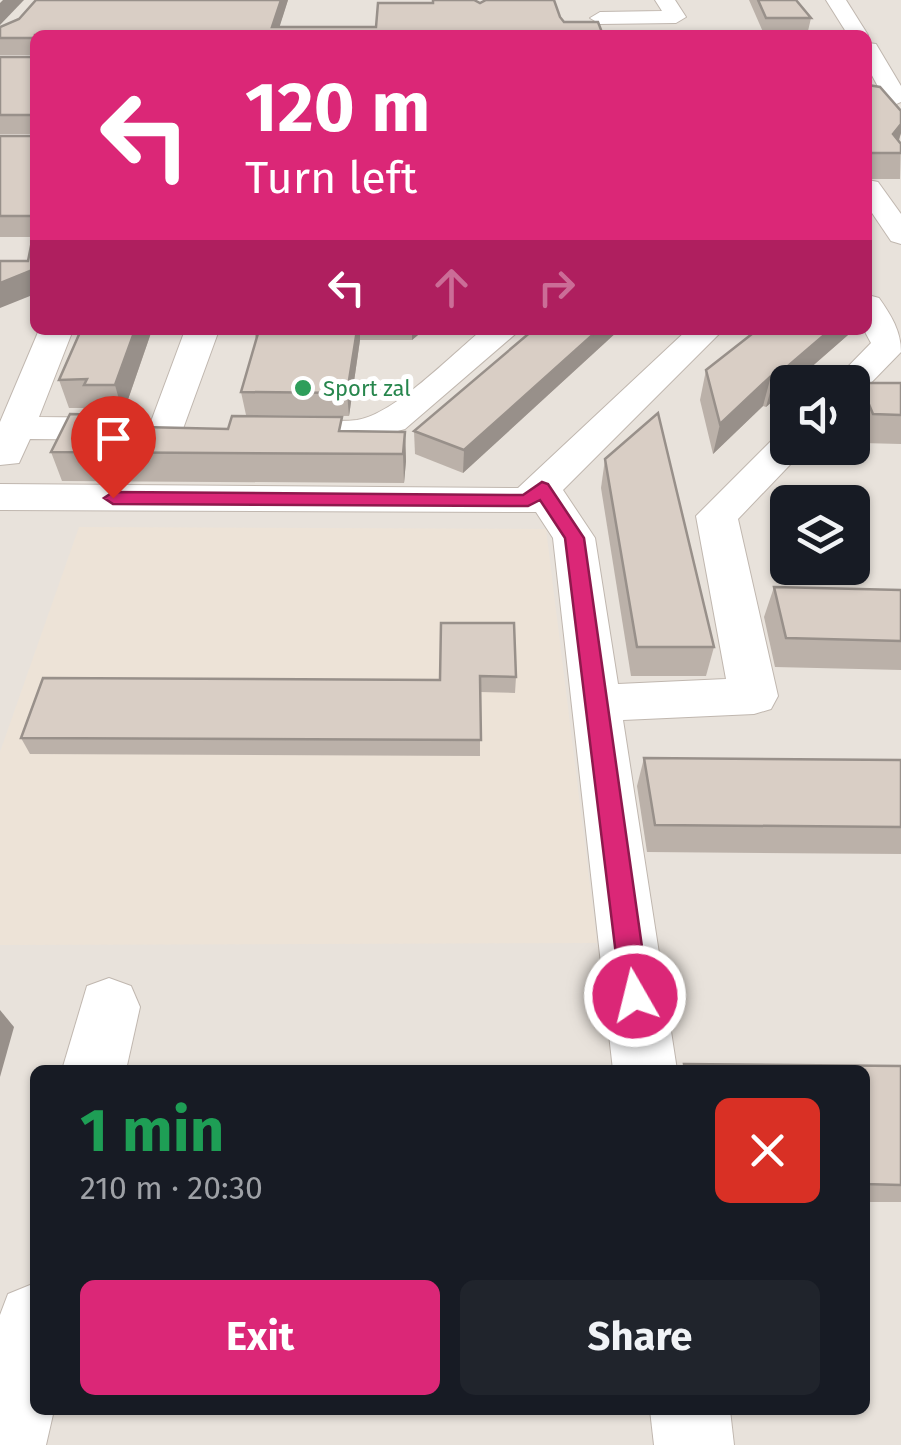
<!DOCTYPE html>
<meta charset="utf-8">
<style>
:root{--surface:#171b24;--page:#20242c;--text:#f1f3f6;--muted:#9ea1a6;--accent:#db2777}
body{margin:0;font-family:"Fira Sans",sans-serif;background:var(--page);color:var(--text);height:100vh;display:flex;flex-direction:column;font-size:38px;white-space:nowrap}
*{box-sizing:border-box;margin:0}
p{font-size:32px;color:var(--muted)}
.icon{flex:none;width:55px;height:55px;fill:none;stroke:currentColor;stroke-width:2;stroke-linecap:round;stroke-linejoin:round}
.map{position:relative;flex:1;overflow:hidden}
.panel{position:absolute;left:30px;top:1065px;width:840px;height:350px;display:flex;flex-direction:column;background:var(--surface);border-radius:15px;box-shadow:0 2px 8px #0004}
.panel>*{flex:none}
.banner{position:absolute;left:30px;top:30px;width:842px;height:305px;border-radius:15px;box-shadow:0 2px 8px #0004;background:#db2777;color:#fff;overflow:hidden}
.controls{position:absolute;left:770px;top:365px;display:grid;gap:20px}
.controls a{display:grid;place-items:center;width:100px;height:100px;border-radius:15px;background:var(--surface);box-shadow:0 2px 8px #0004;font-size:50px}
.pin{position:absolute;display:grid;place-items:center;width:85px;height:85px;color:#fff;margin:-102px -42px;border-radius:50% 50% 50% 0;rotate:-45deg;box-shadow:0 0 10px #0007}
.pin .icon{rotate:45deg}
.me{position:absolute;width:110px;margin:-55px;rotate:352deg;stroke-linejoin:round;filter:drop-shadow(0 0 8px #0008)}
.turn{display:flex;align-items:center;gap:35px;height:210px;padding:0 50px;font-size:45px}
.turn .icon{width:130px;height:130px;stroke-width:2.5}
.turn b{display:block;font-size:70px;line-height:85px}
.lanes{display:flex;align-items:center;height:95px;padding:0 50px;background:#0003;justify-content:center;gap:50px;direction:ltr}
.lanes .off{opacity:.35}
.round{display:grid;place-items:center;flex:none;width:105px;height:105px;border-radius:15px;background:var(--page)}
.overview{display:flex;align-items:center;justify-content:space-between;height:170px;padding:0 50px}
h1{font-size:60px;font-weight:700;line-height:75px;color:#1e9e55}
.primary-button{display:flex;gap:20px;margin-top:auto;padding:20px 50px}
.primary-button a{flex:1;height:115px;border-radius:15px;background:var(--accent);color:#fff;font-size:40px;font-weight:700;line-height:115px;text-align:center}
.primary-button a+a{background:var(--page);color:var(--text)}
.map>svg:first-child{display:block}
</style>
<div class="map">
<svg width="901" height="1445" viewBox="0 0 901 1445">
<rect width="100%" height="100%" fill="#f5f1ec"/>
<!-- residential -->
<path fill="#e8e2db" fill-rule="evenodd" d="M0,0H901V1445H0ZM35,35H868V330H35ZM788,382H852V448H788ZM788,502H852V568H788ZM35,1070H865V1410H35Z"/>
<!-- education -->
<polygon fill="#ede3d7" points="79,527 546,529 597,943 0,945 0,752"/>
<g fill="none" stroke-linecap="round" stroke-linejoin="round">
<!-- minor casing -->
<g stroke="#c0b7af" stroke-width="2">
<g id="minor">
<polygon points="655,0 675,0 686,17 676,23 600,24 590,18 600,12 662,11"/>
<polygon points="826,0 846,0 868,35 868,36 848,35"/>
<polygon points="868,43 876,44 901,86 901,102 885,109 877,107 873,102 882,94 868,68"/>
<polygon points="868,180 878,182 901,214 901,244 891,241 868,207"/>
<path d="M868,295L879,298C891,315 901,331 901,352L864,390L852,392V382H833L871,343L864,330H868Z"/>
<polygon points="39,330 73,330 39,417 132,418 145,421 149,427 185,330 219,330 180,437 167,440 154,437 150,431 145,437 132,440 30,439 19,463 0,465 0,422"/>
<path d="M482,330H520L405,429L358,442L264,438L258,430L264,422C294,414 326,424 357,420C395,414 451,355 482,330Z"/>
<polygon points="687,330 723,330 563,490 595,538 618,684 726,679 696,516 774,438 788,435 788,448 806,448 738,519 778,696 771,709 754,714 623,720 677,1070 613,1070 553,538 536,512 0,510 0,484 518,488"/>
<polygon points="109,978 131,986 140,1007 126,1070 62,1070 87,986"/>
<polygon points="35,1283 35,1410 54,1410 46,1445 0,1445 0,1315 8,1294"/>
<polygon points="650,1410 730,1410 734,1445 654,1445"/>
</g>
</g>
<!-- minor -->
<use href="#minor" fill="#fff" fill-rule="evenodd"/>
</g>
<!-- wall -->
<g fill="#bbb1a9">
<polygon points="36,0 288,0 279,27 376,27 378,3 433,3 433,0 474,0 480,3 486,0 554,0 560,17 564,22 598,22 603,35 35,35 35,237 0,237 0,136 32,136 32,134 0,134 0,57 33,57 33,55 0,55 0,27 19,19"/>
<polygon points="749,0 796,0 811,18 808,31 763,32"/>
<polygon points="868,85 901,133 899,141 901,144 900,179 868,179"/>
<polygon points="81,330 152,330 123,414 93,414 91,408 69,408 59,380"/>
<polygon points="254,330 424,330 412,340 360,340 349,416 246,415 241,392 256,339"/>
<polygon points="533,330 619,330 463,473 415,454 414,431"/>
<polygon points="757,330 850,330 848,335 766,407 763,406 713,454 700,400 706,370"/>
<polygon points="860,383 901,383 901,444 862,443 852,418 852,404"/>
<polygon points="105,415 108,427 405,432 406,461 404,483 62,481 51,452"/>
<polygon points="605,459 714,647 706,676 631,676 601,488"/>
<polygon points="774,587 901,590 901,670 775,667 764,617"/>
<polygon points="441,623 516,677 515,693 480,692 480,756 30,754 21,738 440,680"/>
<polygon points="644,758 901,760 901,854 647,852 637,786"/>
<polygon points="684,1064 901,1066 901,1202 865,1202 865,1070 681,1070"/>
</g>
<!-- shaded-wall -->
<g fill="#98908a">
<polygon points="3,0 24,0 0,25 0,3"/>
<polygon points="281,0 288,0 277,35 272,27"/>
<polygon points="901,124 901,133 898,142 893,134"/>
<polygon points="35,269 35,294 0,308 0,283"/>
<polygon points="135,330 152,330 123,414 115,385"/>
<polygon points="357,330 360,330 360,340 349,416 347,393"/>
<polygon points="412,330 424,330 412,340"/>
<polygon points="598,330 619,330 463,473 464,450"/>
<polygon points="830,330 850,330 848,335 794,382 788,382 788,388 766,407 774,378"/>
<polygon points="771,376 763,406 713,454 720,424"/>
<polygon points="105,415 113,444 100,426"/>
<polygon points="405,432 406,461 404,483 403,454"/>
<polygon points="0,1010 14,1027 0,1077"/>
</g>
<!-- building -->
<g fill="#d9cec5" stroke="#98908a" stroke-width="2.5">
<polygon points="36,0 281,0 272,27 376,27 378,3 433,3 433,0 474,0 480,3 486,0 554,0 560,17 564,22 598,22 603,35 35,35 35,216 0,216 0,136 32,136 32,115 0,115 0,57 33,57 33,38 0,38 0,27 19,19"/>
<polygon points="758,0 796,0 811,18 766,18"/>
<polygon points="868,85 880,87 901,111 901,124 893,134 901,144 901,153 868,153"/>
<polygon points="35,240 35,269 0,283 0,261 28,261 32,241"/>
<polygon points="81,330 135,330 115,385 84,385 87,379 59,380"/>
<polygon points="259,330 357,330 347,393 241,392"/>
<polygon points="533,330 598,330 464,450 414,431"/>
<polygon points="757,330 830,330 774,378 771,376 720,424 706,370"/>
<polygon points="860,383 901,383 901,415 873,414"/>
<polygon points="658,413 714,647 637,647 605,459"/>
<polygon points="70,414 105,415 100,426 228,429 232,416 342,417 339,431 405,432 403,454 51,452"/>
<polygon points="774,587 901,590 901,641 786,638"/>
<polygon points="441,623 514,623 516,677 480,676 481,740 21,738 43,678 440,680"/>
<polygon points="644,758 901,760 901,827 655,825"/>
<polygon points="684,1064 901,1066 901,1185 865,1184 865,1070 685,1070"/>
</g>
<!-- route -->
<polygon fill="#db2777" stroke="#8e194d" stroke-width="2.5" points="542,482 548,484 584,538 649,996 645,1006 635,1010 625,1006 621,996 565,538 540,500 528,506 113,504 104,498 113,492 523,495"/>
<!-- markers -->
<circle fill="#2e9e5b" stroke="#fff" stroke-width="4" cx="303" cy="388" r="10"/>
<g text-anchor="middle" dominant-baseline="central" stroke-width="10" stroke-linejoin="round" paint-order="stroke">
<!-- far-leisure labels -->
<g font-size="22" fill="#27864d" stroke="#fff" text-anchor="start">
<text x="323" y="388">Sport zal</text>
</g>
</g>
</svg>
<div class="controls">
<a><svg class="icon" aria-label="sound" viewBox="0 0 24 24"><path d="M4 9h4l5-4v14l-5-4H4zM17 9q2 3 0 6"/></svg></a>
<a><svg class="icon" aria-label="layers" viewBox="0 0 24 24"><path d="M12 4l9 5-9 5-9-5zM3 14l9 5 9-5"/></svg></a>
</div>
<div class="pin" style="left:113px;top:498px;background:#d93025"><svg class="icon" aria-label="arrive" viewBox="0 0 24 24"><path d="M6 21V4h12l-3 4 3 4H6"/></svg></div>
<svg class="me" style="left:635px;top:996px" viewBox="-20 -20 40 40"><circle r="17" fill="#db2777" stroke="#fff" stroke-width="3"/><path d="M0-11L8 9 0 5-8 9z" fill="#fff"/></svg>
<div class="banner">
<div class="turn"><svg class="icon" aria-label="left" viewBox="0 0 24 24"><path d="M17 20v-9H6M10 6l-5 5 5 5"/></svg><div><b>120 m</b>Turn left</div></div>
<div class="lanes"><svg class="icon" aria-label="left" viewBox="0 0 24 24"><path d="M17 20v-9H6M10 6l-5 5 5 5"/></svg><svg class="icon off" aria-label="ahead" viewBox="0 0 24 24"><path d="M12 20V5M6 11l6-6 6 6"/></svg><svg class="icon off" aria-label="right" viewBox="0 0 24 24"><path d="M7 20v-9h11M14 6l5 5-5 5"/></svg></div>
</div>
<section class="panel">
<div class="overview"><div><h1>1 min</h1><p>210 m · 20:30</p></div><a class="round" style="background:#d93025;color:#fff"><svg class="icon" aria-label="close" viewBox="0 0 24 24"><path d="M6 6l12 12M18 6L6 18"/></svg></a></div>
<div class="primary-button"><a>Exit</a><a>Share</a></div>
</section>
</div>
